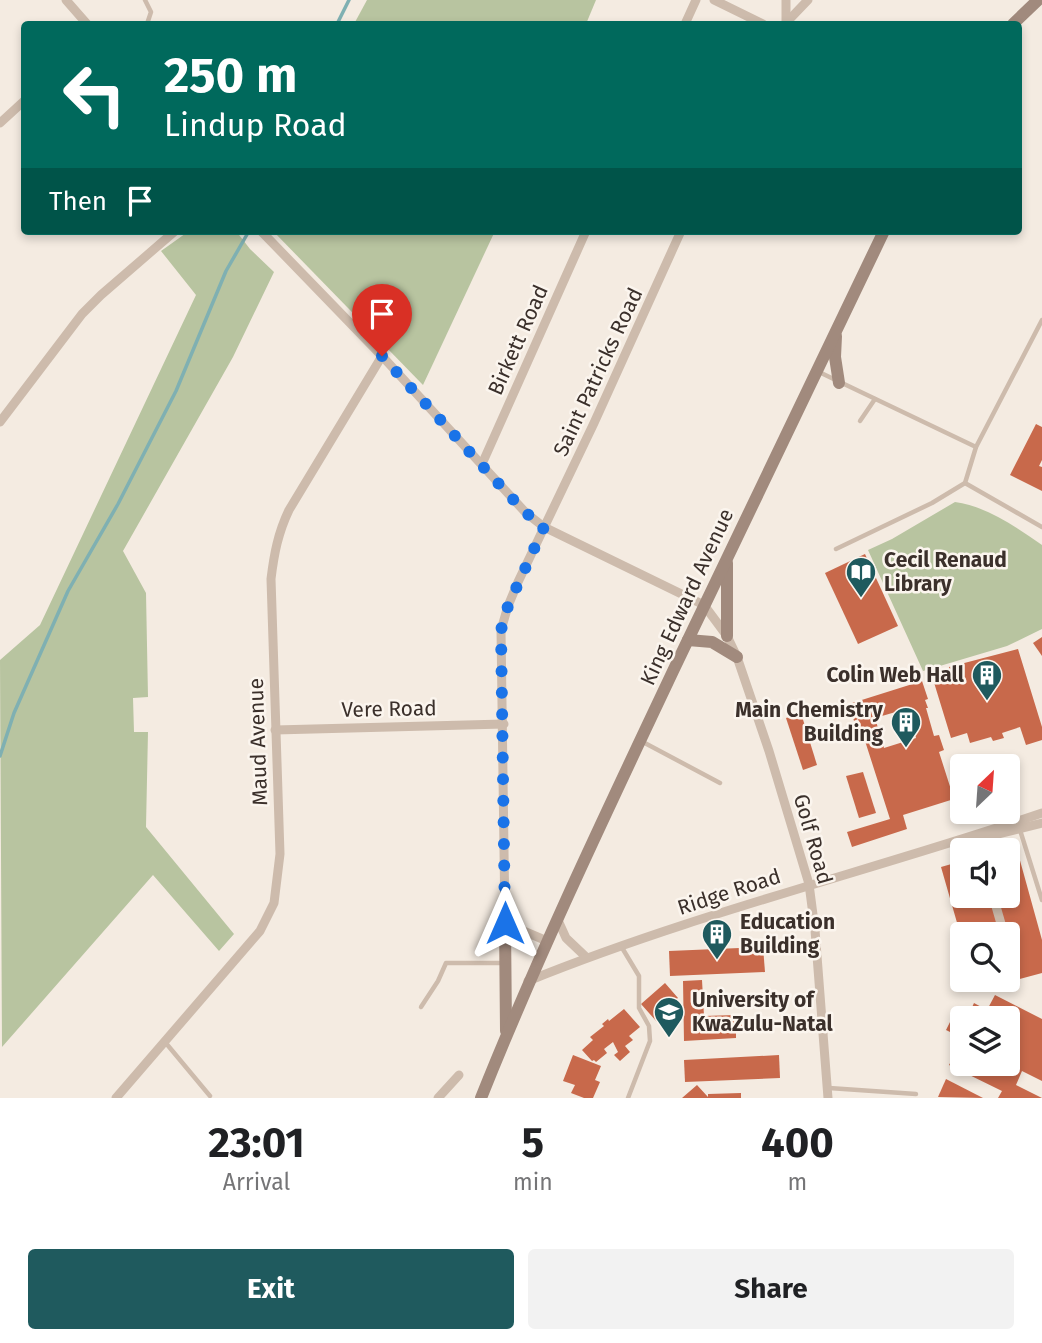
<!DOCTYPE html>
<style>
:root{--surface:#fff;--page:#f2f2f2;--text:#202124;--muted:#757577;--accent:#1f5a5e}
body{margin:0;font-family:"Fira Sans",sans-serif;background:var(--page);color:var(--text);height:100vh;display:flex;flex-direction:column;font-size:26px;white-space:nowrap}
*{box-sizing:border-box;margin:0}
p{font-size:23px;color:var(--muted)}
.icon{flex:none;width:38px;height:38px;fill:none;stroke:currentColor;stroke-width:2;stroke-linecap:round;stroke-linejoin:round}
.map{position:relative;height:1098px;overflow:hidden}
.details{display:flex;flex-direction:column;background:var(--surface);flex:1}
.details>*{flex:none}
.top-card{position:absolute;left:21px;top:21px;width:1001px;height:214px;border-radius:7px;box-shadow:0 4px 10px #0003;background:#00695c;color:#fff;overflow:hidden}
.needle{width:46px;rotate:25deg}
.controls{position:absolute;left:950px;top:754px;display:grid;gap:14px}
.controls a{display:grid;place-items:center;width:70px;height:70px;border-radius:7px;background:var(--surface);box-shadow:0 4px 10px #0003;font-size:35px}
.pin{position:absolute;display:grid;place-items:center;width:60px;height:60px;color:#fff;margin:-72px -30px;border-radius:50% 50% 50% 0;rotate:-45deg;box-shadow:0 0 7px #0007}
.pin .icon{rotate:45deg}
.me{position:absolute;width:77px;margin:-38px;rotate:0deg;stroke-linejoin:round;filter:drop-shadow(0 0 5px #0008)}
.turn{display:flex;align-items:center;gap:24px;height:147px;padding:0 28px;font-size:32px}
.turn .icon{width:91px;height:91px;stroke-width:2.5}
.turn b{display:block;font-size:49px;line-height:60px}
.then{display:flex;align-items:center;height:66px;padding:0 28px;background:#0003;gap:14px;font-size:26px}
.eta{display:flex;justify-content:space-evenly;align-items:center;height:119px;text-align:center}
.eta b{font-size:42px;font-weight:700;line-height:49px}
.button{display:flex;gap:14px;margin-top:auto;padding:14px 28px}
.button a{flex:1;height:80px;border-radius:7px;background:var(--accent);color:#fff;font-size:28px;font-weight:700;line-height:80px;text-align:center}
.button a+a{background:var(--page);color:var(--text)}
.map>svg:first-child{display:block}
</style>
<div class="map">
<svg width="1042" height="1098" viewBox="0 0 1042 1098">
<rect width="100%" height="100%" fill="#f4ebe1"/>
<!-- green -->
<g fill="#b8c4a0">
<polygon points="367,0 596,0 586,24 354,24"/>
<polygon points="189,231 236,231 250,249 274,272 233,357 123,551 146,593 148,697 133,698 134,732 148,732 146,827 234,934 219,951 153,875 2,1047 0,660 40,625 196,295 161,251"/>
<polygon points="273,231 495,231 423,385"/>
<path d="M955,502C986,506 1016,527 1042,545V629L1007,646L923,671L868,550L892,539Z"/>
</g>
<g fill="none" stroke-linecap="round" stroke-linejoin="round">
<!-- stream -->
<g stroke="#7fb0b2" stroke-width="3.5">
<polyline points="337,24 349,0"/>
<polyline points="0,756 14,713 68,591 118,504 176,391 226,271 249,231"/>
</g>
</g>
<!-- building -->
<g fill="#c8694b" fill-rule="evenodd">
<polygon points="1036,424 1042,427 1042,460 1039,466 1042,467 1042,491 1010,475"/>
<polygon points="865,554 898,626 858,644 825,573"/>
<polygon points="1042,637 1042,656 1033,643"/>
<polygon points="1018,649 1042,727 1042,740 1026,745 1020,727 1002,733 1004,738 993,741 991,737 970,743 967,733 951,738 932,676 950,671 949,667"/>
<path d="M922,681L928,699L925,700L928,708H926L934,736L939,735L944,750L939,752L954,799L903,815L907,829L852,847L847,832L890,819L858,719L854,721L849,704ZM906,709L916,738L884,748L875,718Z"/>
<polygon points="801,713 817,765 803,770 786,718"/>
<polygon points="1011,756 1016,774 1008,777 1008,766 977,766"/>
<polygon points="962,770 962,796 955,773"/>
<polygon points="863,772 876,813 859,818 846,776"/>
<polygon points="1016,846 1042,940 1042,973 976,991 973,980 1008,980 1008,934 962,934 962,940 941,867 962,861 962,896 1008,896 1008,848"/>
<polygon points="763,947 765,972 670,976 669,951"/>
<polygon points="702,980 704,1016 735,1015 735,1021 764,1020 764,1031 736,1032 736,1038 684,1041 683,981"/>
<polygon points="665,983 678,998 671,1003 674,1007 657,1022 641,1004"/>
<polygon points="995,995 1042,1019 1042,1081 1022,1071 1016,1085 1042,1098 998,1098 1002,1091 949,1065 957,1050 962,1053 962,1064 984,1064 1007,1075 1013,1063 1008,1060 1008,1018 962,1018 962,1038 946,1030 955,1012 967,1018 974,1003 987,1010"/>
<polygon points="624,1009 640,1027 629,1036 633,1040 625,1046 630,1052 620,1061 614,1055 618,1052 613,1042 604,1049 607,1053 596,1062 594,1060 592,1061 582,1050 593,1040 590,1037 604,1026 602,1024 608,1019 609,1021"/>
<polygon points="573,1055 601,1066 595,1080 600,1082 593,1098 584,1098 571,1093 575,1085 563,1081"/>
<polygon points="779,1055 780,1078 685,1082 684,1060"/>
<polygon points="946,1079 983,1098 938,1097"/>
<polygon points="697,1085 708,1097 708,1094 741,1093 741,1098 682,1098"/>
</g>
<g fill="none" stroke-linecap="round" stroke-linejoin="round">
<!-- lane -->
<g stroke="#cdbbac" stroke-width="4.5">
<polyline points="145,0 151,12 147,24"/>
<polyline points="1042,320 976,447 965,483 1042,527"/>
<polyline points="819,372 976,447"/>
<polyline points="860,421 875,399"/>
<polyline points="836,549 932,503 965,483"/>
<polyline points="641,741 720,783"/>
<polyline points="1020,830 1042,900"/>
<polyline points="621,946 639,976 639,1008 649,1026 650,1041 628,1098"/>
<polyline points="421,1007 438,981 446,963 505,963"/>
<polyline points="165,1042 210,1096"/>
<polyline points="829,1088 916,1094"/>
</g>
<!-- street -->
<g stroke="#cdbbac" stroke-width="9">
<polyline points="66,0 87,24"/>
<polyline points="714,0 763,24"/>
<polyline points="786,0 786,22"/>
<polyline points="685,24 696,0"/>
<polyline points="785,24 808,0"/>
<polyline points="0,123 24,101"/>
<polyline points="261,231 382,356 526,513 544,527 704,605 727,636 737,657 769,751 809,884 815,930 828,1098"/>
<polyline points="0,422 82,314 101,295 175,231"/>
<polyline points="482,464 586,231"/>
<polyline points="275,730 504,724"/>
<polyline points="962,843 1042,823"/>
<polyline points="993,896 1004,934"/>
<polyline points="557,918 566,938 586,957"/>
<polyline points="547,941 505,923 501,630 508,606 518,582 594,423 681,231"/>
<path d="M528,981C696,913 871,871 1042,813"/>
<path d="M116,1098L260,931L274,903L280,854L271,579C274,554 278,533 289,510L382,356"/>
<polyline points="438,1098 459,1075"/>
</g>
<!-- secondary -->
<g stroke="#a18a7d" stroke-width="12">
<polyline points="1013,24 1038,0"/>
<polyline points="836,336 835,357 839,383"/>
<polyline points="727,636 727,563"/>
<polyline points="688,640 712,642 737,657"/>
<polyline points="505,923 506,1031"/>
<path d="M481,1098C539,953 607,811 674,669C743,523 813,377 884,231"/>
</g>
</g>
<g fill="none" stroke-linecap="round" stroke-linejoin="round">
<!-- route -->
<polyline stroke="#1a73e8" stroke-width="12" stroke-dasharray="0 21.6" points="382,356 508,494 526,513 544,527 508,606 501,630 505,923"/>
</g>
<!-- icons -->
<defs>
<g id="library-pin" transform="scale(1.575)"><path d="M0 17L-7.5 6A9.5 9.5 0 1 1 7.5 6Z" fill="#1f5a5e" stroke="#fbf5ee"/><path d="M-6-4Q-3-5.5-.7-3.5V5Q-3 3-6 4ZM6-4Q3-5.5 .7-3.5V5Q3 3 6 4Z" fill="#fff"/></g>
<g id="building-pin" transform="scale(1.575)"><path d="M0 17L-7.5 6A9.5 9.5 0 1 1 7.5 6Z" fill="#1f5a5e" stroke="#fbf5ee"/><path d="M-4-6H4V6H1V3H-1V6H-4ZM-2.5-4.3h1.7v1.8h-1.7ZM.8-4.3h1.7v1.8H.8ZM-2.5-1h1.7V.8h-1.7ZM.8-1h1.7V.8H.8Z" fill="#fff"/></g>
<g id="university-pin" transform="scale(1.575)"><path d="M0 17L-7.5 6A9.5 9.5 0 1 1 7.5 6Z" fill="#1f5a5e" stroke="#fbf5ee"/><path d="M0-5L7-2L0 1L-7-2ZM-4 1L0 2.5L4 1V4Q0 6-4 4Z" fill="#fff"/></g>
</defs>
<g fill-rule="evenodd">
<use href="#library-pin" x="861" y="572"/>
<use href="#building-pin" x="987" y="675"/>
<use href="#building-pin" x="906" y="722"/>
<use href="#building-pin" x="717" y="934"/>
<use href="#university-pin" x="669" y="1012"/>
</g>
<g text-anchor="middle" dominant-baseline="central" stroke-width="5" stroke-linejoin="round" paint-order="stroke">
<!-- street labels -->
<g font-size="21" fill="#3b302b" stroke="#fbf5ee">
<text transform="translate(518 340) rotate(-66)">Birkett Road</text>
<text transform="translate(598 372) rotate(-65)">Saint Patricks Road</text>
<text transform="translate(687 597) rotate(-65)">King Edward Avenue</text>
<text transform="translate(389 709) rotate(-1)">Vere Road</text>
<text transform="translate(258 742) rotate(-92)">Maud Avenue</text>
<text transform="translate(813 839) rotate(74)">Golf Road</text>
<text transform="translate(729 892) rotate(-18)">Ridge Road</text>
</g>
<!-- poi labels -->
<g font-size="21" font-weight="bold" fill="#3b302b" stroke="#fbf5ee" text-anchor="start">
<text x="884" y="560">Cecil Renaud<tspan x="884" dy="24">Library</tspan></text>
<text x="964" y="675" text-anchor="end">Colin Web Hall</text>
<text x="883" y="710" text-anchor="end">Main Chemistry<tspan x="883" dy="24">Building</tspan></text>
<text x="740" y="922">Education<tspan x="740" dy="24">Building</tspan></text>
<text x="692" y="1000">University of<tspan x="692" dy="24">KwaZulu-Natal</tspan></text>
</g>
</g>
</svg>
<div class="controls">
<a><svg class="needle" viewBox="-14 -14 28 28"><path d="M0-13l5 13h-10z" fill="#e53935"/><path d="M0 13l5-13h-10z" fill="#757577"/></svg></a>
<a><svg class="icon" aria-label="sound" viewBox="0 0 24 24"><path d="M4 9h4l5-4v14l-5-4H4zM17 9q2 3 0 6"/></svg></a>
<a><svg class="icon" aria-label="search" viewBox="0 0 24 24"><circle cx="10" cy="10" r="6"/><path d="M15 15l6 6"/></svg></a>
<a><svg class="icon" aria-label="layers" viewBox="0 0 24 24"><path d="M12 4l9 5-9 5-9-5zM3 14l9 5 9-5"/></svg></a>
</div>
<div class="pin" style="left:382px;top:356px;background:#d93025"><svg class="icon" aria-label="arrive" viewBox="0 0 24 24"><path d="M6 21V4h12l-3 4 3 4H6"/></svg></div>
<svg class="me" style="left:505px;top:923px" viewBox="-20 -20 40 40"><path d="M0-17L14 15 0 8-14 15z" fill="#1a73e8" stroke="#fff" stroke-width="4"/></svg>
<div class="top-card">
<div class="turn"><svg class="icon" aria-label="left" viewBox="0 0 24 24"><path d="M17 20v-9H6M10 6l-5 5 5 5"/></svg><div><b>250 m</b>Lindup Road</div></div>
<div class="then">Then<svg class="icon" aria-label="arrive" viewBox="0 0 24 24"><path d="M6 21V4h12l-3 4 3 4H6"/></svg></div>
</div>
</div>
<section class="details">
<div class="eta">
<div><b>23:01</b><p>Arrival</p></div>
<div><b>5</b><p>min</p></div>
<div><b>400</b><p>m</p></div>
</div>
<div class="button"><a>Exit</a><a>Share</a></div>
</section>
